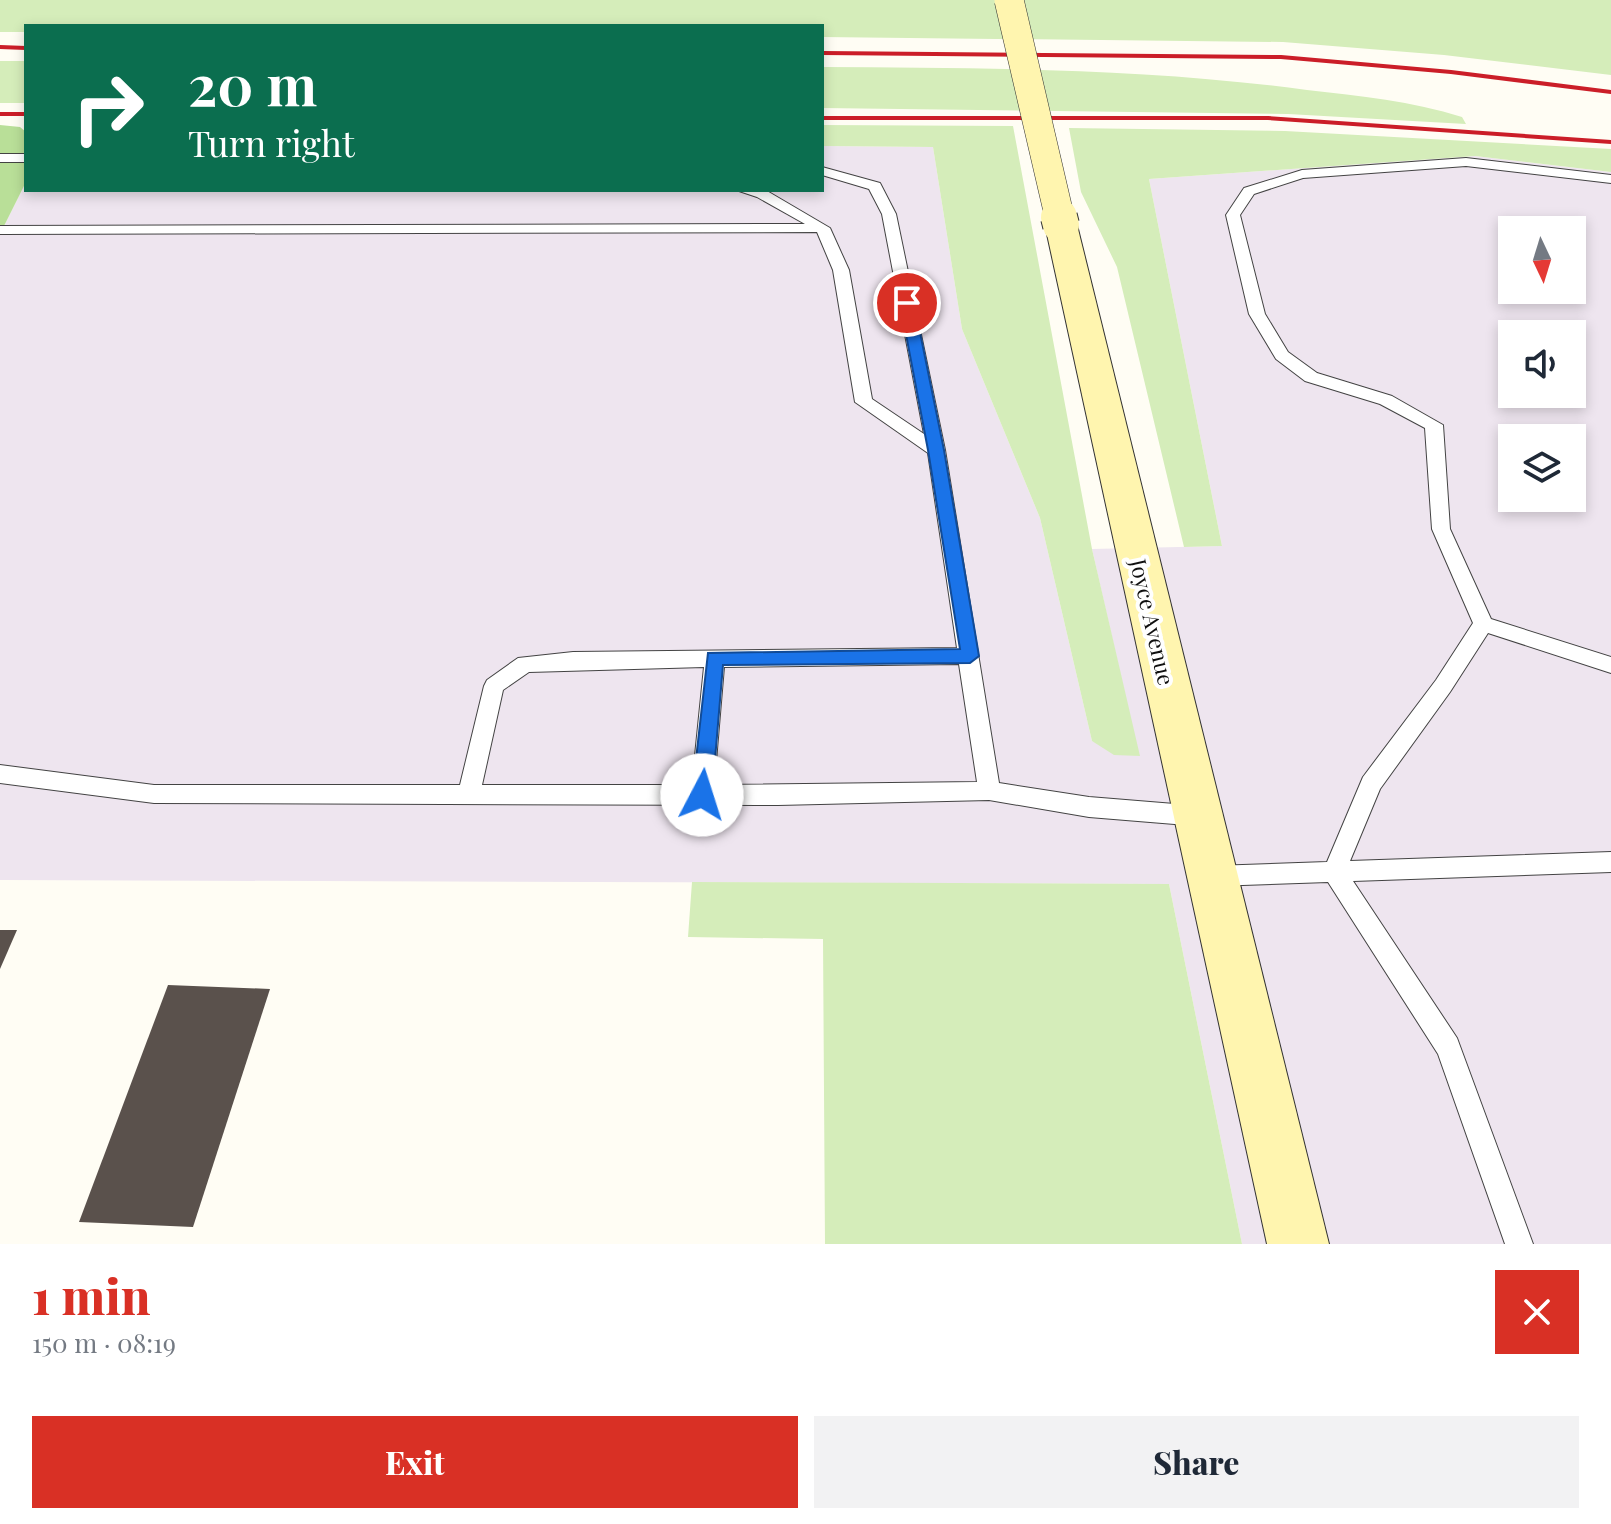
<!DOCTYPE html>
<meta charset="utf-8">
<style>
:root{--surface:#fff;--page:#f2f2f3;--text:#1f2937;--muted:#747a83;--accent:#d93025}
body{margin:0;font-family:"Playfair Display",serif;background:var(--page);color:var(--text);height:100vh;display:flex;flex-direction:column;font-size:30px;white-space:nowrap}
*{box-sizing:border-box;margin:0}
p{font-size:26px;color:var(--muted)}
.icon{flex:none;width:44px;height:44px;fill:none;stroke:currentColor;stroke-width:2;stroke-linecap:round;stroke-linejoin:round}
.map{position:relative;height:1244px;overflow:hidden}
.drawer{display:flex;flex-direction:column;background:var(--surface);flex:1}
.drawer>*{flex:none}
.guide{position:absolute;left:24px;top:24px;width:800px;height:168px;border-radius:0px;box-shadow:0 4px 12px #0003;background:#0b6e4f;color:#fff;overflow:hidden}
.needle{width:52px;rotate:176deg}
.controls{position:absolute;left:1498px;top:216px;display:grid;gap:16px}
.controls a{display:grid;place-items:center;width:88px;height:88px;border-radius:0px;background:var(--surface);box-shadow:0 4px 12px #0003;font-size:40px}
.pin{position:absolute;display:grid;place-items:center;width:68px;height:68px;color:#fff;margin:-34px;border:4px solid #fff;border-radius:50%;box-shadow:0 2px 8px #0007}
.me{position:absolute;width:88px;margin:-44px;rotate:5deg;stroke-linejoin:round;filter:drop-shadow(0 0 6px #0008)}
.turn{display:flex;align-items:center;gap:28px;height:168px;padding:0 32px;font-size:36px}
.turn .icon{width:104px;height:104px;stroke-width:2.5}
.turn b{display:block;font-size:56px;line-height:68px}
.round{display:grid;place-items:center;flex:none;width:84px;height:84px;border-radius:0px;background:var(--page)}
.summary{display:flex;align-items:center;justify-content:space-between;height:136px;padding:0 32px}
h1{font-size:48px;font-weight:800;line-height:60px;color:var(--accent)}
.cta{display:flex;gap:16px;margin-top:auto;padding:16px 32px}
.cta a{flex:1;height:92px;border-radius:0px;background:var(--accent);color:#fff;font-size:32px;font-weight:800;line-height:92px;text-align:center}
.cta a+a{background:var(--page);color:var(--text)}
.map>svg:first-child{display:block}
</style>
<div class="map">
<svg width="1611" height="1244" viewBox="0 0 1611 1244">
<rect width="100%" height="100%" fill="#fffdf4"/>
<!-- industrial -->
<path fill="#eee5ef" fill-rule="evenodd" d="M822,146L933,147L962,329L1040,518L1092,741L1139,756L1092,549L1222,546L1149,179L1475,156L1611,172V1244H1242L1169,884L0,880V234L26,182V190H822ZM1512,230H1572V290H1512ZM1512,334H1572V394H1512ZM1512,438H1572V498H1512Z"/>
<!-- green -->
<g fill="#d5edba">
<polygon points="0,0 1611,0 1611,75 1444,55 1283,42 822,37 822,26 26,26 26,32 0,32"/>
<rect x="0" y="61" width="26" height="42"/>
<path d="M822,67C984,68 1146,68 1307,90C1360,96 1412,101 1462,117L1466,124L1288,114L822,108Z"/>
<polygon points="822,125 1013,126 1092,549 1140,756 1114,755 1092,741 1040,518 962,329 933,147 822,146"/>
<polygon points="1069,128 1285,131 1611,149 1611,172 1475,156 1149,179 1222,546 1184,547 1117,267 1081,192"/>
<polygon points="692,882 1169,884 1242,1244 825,1244 823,939 688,937"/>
</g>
<!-- forest -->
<polygon fill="#b9df98" points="0,125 20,127 26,132 26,182 0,234"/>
<!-- building -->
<g fill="#5a514c">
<polygon points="0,930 17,930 0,969"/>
<polygon points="168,985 270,989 193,1227 79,1222"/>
</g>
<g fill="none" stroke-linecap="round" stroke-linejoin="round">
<!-- lane casing -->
<g stroke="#434343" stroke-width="2">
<g id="lane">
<rect x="0" y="154" width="26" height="8"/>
<polygon points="1466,158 1611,175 1611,183 1466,166 1303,178 1254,194 1240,215 1265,314 1288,352 1317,373 1392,396 1443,425 1450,529 1491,619 1611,657 1611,673 1488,633 1450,692 1380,789 1350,861 1611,852 1611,872 1353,881 1457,1038 1533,1244 1505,1244 1438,1054 1328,882 1213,886 1205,883 1201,876 1205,869 1213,866 1327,862 1363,777 1436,680 1473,623 1432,529 1425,428 1380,404 1305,381 1276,359 1249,314 1226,215 1244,188 1302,170"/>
<path d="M822,167L880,183L896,214L945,450L999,783L1089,797L1199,806L1207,809L1210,816L1207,823L1199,826L1089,817L989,800L778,805L154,803L0,783V765L154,785H460L484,686L487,680L518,658L573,652L957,648L928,453L855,402L833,270L817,232L0,234V226L805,224L757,197L736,190L767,191L830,228L849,270L872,399L924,434L882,214L869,189L822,175ZM959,664L977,782L714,785L724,667ZM704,667L692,785H482L503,690L529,672Z"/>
</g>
</g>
<!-- secondary casing -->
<g stroke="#323232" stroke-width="2">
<polygon id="secondary" points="1061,215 1072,218 1077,225 1329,1244 1267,1244 1045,225 1050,218"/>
</g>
<!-- lane -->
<use href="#lane" fill="#fff" fill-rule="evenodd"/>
<!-- secondary -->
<use href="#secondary" fill="#fff5af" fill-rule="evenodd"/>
<!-- rail -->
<g stroke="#cb1e28" stroke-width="4">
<polyline points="0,47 26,48"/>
<polyline points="822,53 1281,57 1451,72 1611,92"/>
<polyline points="0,114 26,114"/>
<polyline points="822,118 1268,118 1611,142"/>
</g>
<!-- secondary-bridge-far1 casing -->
<g stroke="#323232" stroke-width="30" stroke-linecap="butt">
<polyline id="secondary-bridge-far1" points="1009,0 1060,219"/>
</g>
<!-- secondary-bridge casing -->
<g stroke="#323232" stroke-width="38" stroke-linecap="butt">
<polyline id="secondary-bridge" points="1059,217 1061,225"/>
</g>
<!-- secondary-bridge-far1 -->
<use href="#secondary-bridge-far1" stroke="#fff5af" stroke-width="29"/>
<!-- secondary-bridge -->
<use href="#secondary-bridge" stroke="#fff5af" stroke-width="36"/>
</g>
<!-- route -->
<polygon fill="#1a73e8" stroke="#114b97" stroke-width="2" points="907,298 914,303 944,450 979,656 970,663 723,665 712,795 702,803 695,801 692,795 708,653 960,649 928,450 900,303"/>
<g text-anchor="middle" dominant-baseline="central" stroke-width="8" stroke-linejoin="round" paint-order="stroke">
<!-- street labels -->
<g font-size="22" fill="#101010" stroke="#fff">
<text transform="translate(1153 622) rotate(77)">Joyce Avenue</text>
</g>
</g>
</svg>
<div class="controls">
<a><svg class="needle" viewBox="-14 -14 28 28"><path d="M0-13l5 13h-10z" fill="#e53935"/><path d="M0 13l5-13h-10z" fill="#747a83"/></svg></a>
<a><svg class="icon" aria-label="sound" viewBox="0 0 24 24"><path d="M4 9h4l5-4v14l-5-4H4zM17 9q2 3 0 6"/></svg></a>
<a><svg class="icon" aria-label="layers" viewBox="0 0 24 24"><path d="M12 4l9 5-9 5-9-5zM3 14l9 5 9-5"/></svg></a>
</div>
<div class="pin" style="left:907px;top:303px;background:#d93025"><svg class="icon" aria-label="arrive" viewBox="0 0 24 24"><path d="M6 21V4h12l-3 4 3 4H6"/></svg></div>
<svg class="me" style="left:702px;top:795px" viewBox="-20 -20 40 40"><circle r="19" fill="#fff"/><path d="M0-13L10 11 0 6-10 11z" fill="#1a73e8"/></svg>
<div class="guide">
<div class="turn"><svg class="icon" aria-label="right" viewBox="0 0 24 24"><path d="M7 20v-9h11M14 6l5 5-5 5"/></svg><div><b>20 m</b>Turn right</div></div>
</div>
</div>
<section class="drawer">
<div class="summary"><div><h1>1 min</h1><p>150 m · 08:19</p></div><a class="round" style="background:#d93025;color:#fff"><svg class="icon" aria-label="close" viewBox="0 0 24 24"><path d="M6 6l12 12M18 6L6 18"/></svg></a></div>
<div class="cta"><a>Exit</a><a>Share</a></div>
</section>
